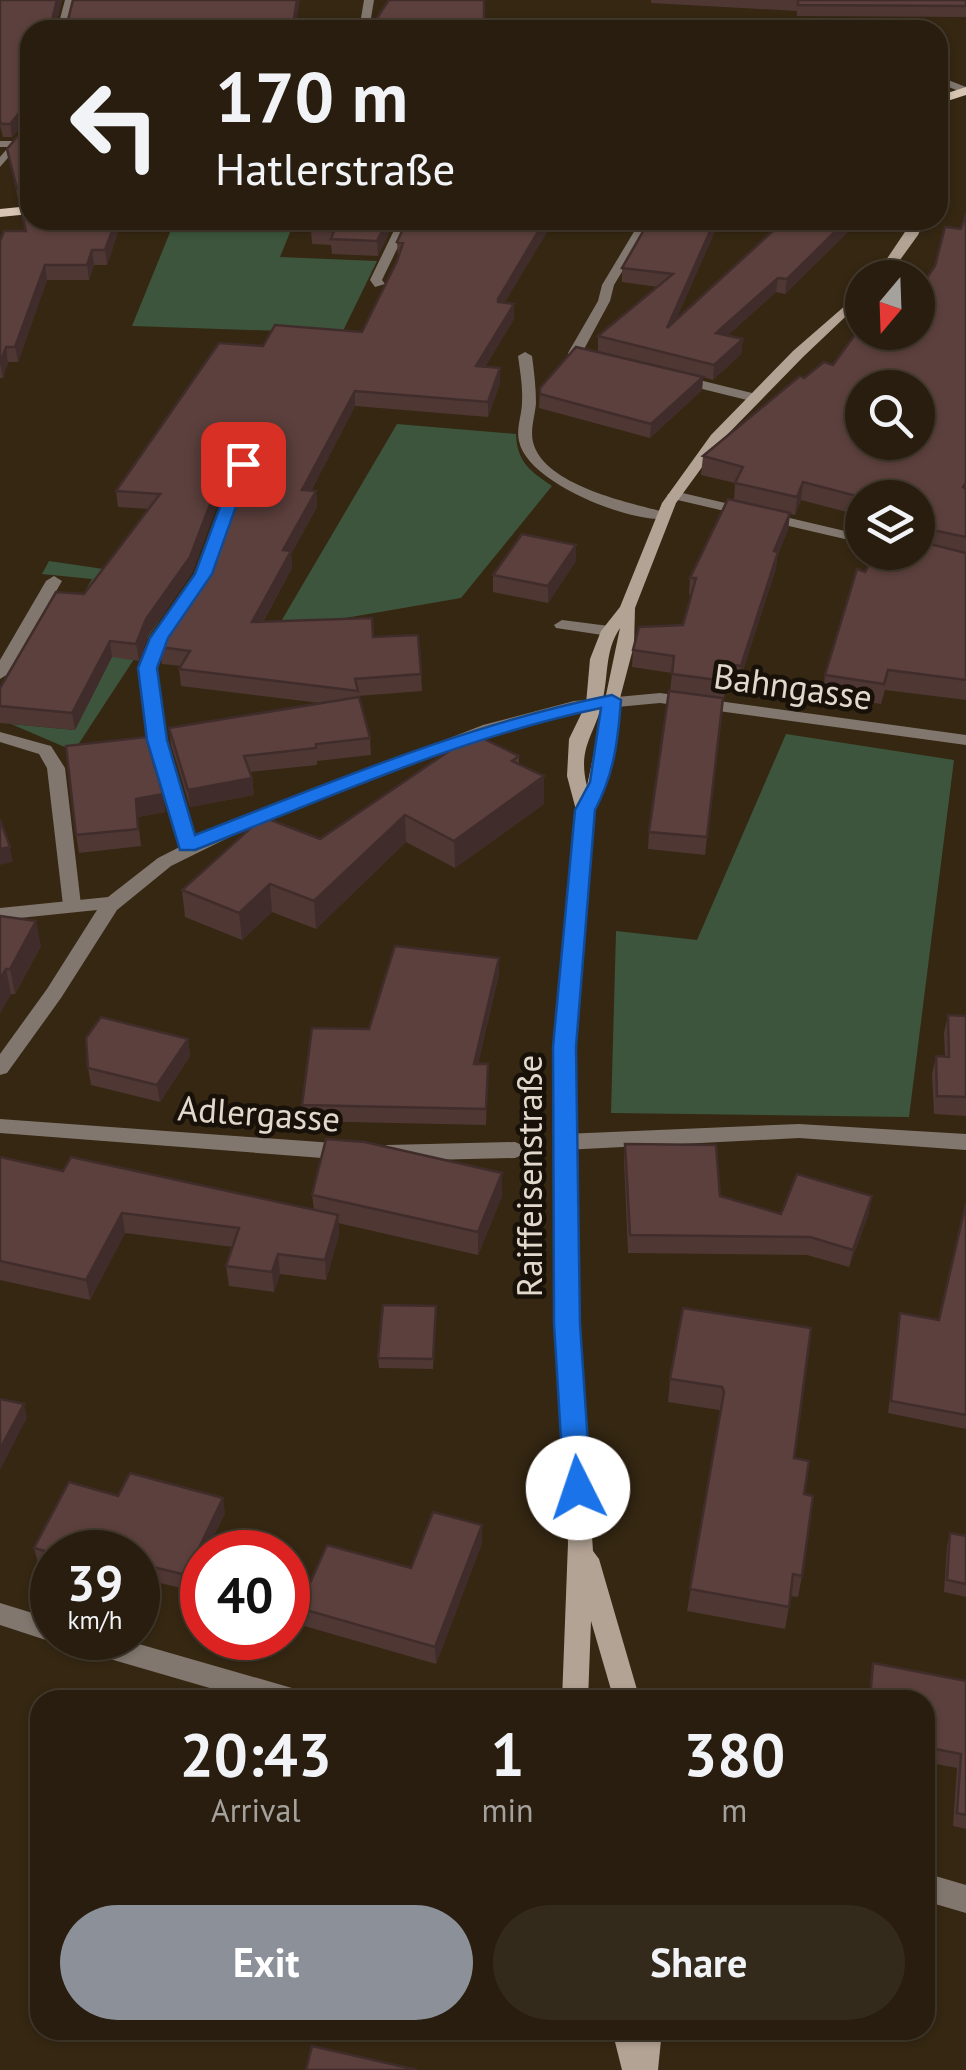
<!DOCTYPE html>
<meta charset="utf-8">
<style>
:root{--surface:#281d0e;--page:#342a1c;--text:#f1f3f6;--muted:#a5a29e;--line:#443b2e;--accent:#8c9099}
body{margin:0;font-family:"PT Sans",sans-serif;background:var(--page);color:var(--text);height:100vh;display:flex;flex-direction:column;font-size:38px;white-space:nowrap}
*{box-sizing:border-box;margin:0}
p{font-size:32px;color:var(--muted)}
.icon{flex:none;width:55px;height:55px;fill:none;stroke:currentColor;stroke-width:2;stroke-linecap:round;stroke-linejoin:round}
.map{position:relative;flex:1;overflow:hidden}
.drawer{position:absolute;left:30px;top:1690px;width:905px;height:350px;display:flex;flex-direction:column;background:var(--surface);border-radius:30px;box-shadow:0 2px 8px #0004,0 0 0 2px var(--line)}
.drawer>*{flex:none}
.hud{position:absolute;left:20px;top:20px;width:928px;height:210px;border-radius:30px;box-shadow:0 2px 8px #0004,0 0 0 2px var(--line);background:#281d0e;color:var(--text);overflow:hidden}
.needle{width:65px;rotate:199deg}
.buttons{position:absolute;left:845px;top:260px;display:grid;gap:20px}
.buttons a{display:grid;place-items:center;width:90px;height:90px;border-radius:50%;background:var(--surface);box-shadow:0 2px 8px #0004,0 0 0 2px var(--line);font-size:50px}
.speed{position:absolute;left:30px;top:1530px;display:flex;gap:20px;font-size:50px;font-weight:700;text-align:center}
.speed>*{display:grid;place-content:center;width:130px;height:130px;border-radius:50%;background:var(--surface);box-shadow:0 2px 8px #0004,0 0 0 2px var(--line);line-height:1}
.speed small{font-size:25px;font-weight:400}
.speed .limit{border:15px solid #d22;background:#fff;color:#111}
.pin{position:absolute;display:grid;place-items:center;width:85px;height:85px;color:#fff;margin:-42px;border-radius:20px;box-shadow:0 5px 15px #0006}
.me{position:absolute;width:110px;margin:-55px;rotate:356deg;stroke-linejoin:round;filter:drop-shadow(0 0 8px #0008)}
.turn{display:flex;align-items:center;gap:35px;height:210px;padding:0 30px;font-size:45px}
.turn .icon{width:130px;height:130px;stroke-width:2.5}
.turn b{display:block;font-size:70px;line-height:85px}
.eta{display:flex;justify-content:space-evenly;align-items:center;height:170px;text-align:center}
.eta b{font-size:60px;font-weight:800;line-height:70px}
.button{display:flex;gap:20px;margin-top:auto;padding:20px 30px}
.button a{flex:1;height:115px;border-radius:60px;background:var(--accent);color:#fff;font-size:40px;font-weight:800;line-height:115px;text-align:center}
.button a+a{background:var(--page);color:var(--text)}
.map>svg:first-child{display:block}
</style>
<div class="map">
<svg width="966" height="2070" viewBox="0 0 966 2070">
<rect width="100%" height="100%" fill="#352712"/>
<!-- green -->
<g fill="#3c553c">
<polygon points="175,220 295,220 280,257 377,261 342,333 132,326"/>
<path d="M397,424L516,434C517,462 530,471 552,486L461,598L276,630Z"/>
<polygon points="49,561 185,581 74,751 11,724 75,730 81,599 92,579 42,574"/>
<polygon points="786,734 954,760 909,1117 611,1113 616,931 697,940"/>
</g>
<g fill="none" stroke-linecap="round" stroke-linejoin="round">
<!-- lane -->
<g fill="#81776e" fill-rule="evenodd">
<polygon points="364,0 374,0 369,30 359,30"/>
<polygon points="943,78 966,87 966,94 939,83"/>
<rect x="0" y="141" width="30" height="6"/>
<polygon points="399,220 411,220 382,280 385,284 375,287 370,280"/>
<polygon points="641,220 653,220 614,285 610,301 583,351 600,357 593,361 570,356 568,353 598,301 602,285"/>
<polygon points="679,375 760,395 762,398 755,402 674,382 672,379"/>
<polygon points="238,461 250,464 211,575 167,638 156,668 166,740 197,846 188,852 179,846 148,740 140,668 151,638 195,575"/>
<polygon points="54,576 62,581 8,674 0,679 0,660 46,581"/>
<polygon points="562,620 609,626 617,631 609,636 556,628 554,625"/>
<polygon points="0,732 51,746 65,768 81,905 79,909 65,909 63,905 47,768 39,754 0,742"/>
</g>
<!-- street -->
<g fill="#81776e" fill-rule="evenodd">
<polygon points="65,0 75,0 67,30 57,30"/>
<polygon points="30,122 30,132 0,167 0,157"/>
<path d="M525,352L532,356C534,371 536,388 536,403C535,416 530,430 533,442C544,486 631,503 668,513V519C630,523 527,483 519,441C516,428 522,415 522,402C523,387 520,371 518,356Z"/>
<polygon points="674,491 862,535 862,543 669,498 667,495"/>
<polygon points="660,693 966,735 966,745 660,703 574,711 495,733 248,828 171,866 117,910 61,998 7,1073 0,1075 0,1054 47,989 97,910 0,920 0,908 108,897 158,858 209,832 483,725 574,701"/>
<polygon points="0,1119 348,1144 355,1147 359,1152 355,1157 348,1160 0,1133"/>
<polygon points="799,1124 966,1134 966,1150 799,1138 564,1150 557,1147 553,1142 557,1137 564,1134"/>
<polygon points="515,1142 522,1145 526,1150 522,1155 515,1158 387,1161 380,1158 376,1153 380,1148 387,1145"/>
<polygon points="0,1603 52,1619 52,1638 61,1638 52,1642 0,1625"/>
<polygon points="66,1638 118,1638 292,1688 301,1691 305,1700 251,1700 79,1650 70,1646"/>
<polygon points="925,1873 966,1885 966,1913 925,1901"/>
</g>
<!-- secondary -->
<g fill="#b3a395" fill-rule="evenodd">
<polygon points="938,133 943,136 949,151 944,174 938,177"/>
<polygon points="913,220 925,220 918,235 887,278 874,278"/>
<path d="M862,291V301L803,357L721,441L676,503L635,608L634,645L619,702L610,769L594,810L575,1047L578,1323L593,1551L599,1559L640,1700H614L591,1621L588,1700H562L568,1543L556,1323L555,1047L576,810L567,776L569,739L586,704L590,659L601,631L620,607L662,503L711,435L793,351ZM620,628L587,786C577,747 595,735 602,703C609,676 604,652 620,628Z"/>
<polygon points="612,2030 662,2030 658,2070 622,2070"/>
</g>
<!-- primary -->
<g fill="#d9c5b3" fill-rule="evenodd">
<polygon points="966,87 966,95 938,104 938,96"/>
<polygon points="30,206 30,214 0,217 0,209"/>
</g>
</g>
<!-- wall -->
<g fill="#4f3734">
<polygon points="0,0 62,0 57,20 68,20 300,0 27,120 12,137 3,137 0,125"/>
<polygon points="651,0 966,0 966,17 797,16 797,11 651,3"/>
<polygon points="30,136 30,220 122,220 107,265 94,265 89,280 47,280 18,362 8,362 3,378 0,378 0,241 25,231 20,204 22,204 19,203 7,149"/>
<polygon points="966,214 966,700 885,690 881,704 823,695 825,675 865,572 918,552 918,498 862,498 862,516 801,500 795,515 790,514 788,530 777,556 776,568 739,683 726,681 724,698 670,691 672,673 632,667 633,650 683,625 691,595 689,594 690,578 734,500 735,483 701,475 703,456 804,378 833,365 918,332"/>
<polygon points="316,220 395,220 378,256 332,254 331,245 312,244 311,230"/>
<polygon points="407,220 547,220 547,232 504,303 514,319 485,367 500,383 488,417 355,406 311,491 316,491 317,507 291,554 292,568 263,622 373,637 421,674 422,691 358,696 370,738 371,755 317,761 317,765 250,772 252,778 254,795 190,807 171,745 169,728 320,703 181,686 179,669 181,666 162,664 159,647 213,560 248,460 234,460 192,573 148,636 139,661 112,657 75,730 0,723 0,688 84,594 149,509 118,507 116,491 263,346 362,332 398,257 397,242"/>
<polygon points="720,220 676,319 817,225 819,220 860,220 785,294 776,292 728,335 743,339 741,354 713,380 703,377 702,390 650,438 539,408 540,388 681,371 598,351 598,336 658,287 622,282 622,268 652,228"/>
<polygon points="576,545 576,561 548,603 493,592 493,575"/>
<polygon points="723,698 705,855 648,849 649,832"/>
<polygon points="519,756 519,764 544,804 455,868 406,842 316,929 272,912 242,940 185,917 182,890 320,839"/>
<polygon points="163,794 165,812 138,817 141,846 79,853 76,835"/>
<polygon points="0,916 41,946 15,994 11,994 0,1013"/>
<polygon points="499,974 478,1064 488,1064 486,1125 303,1121 302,1105 369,1029"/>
<polygon points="948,1015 966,1016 966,1116 934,1114 932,1074 936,1056 945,1056 944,1033"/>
<polygon points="188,1039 190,1056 160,1102 91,1085 88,1068"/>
<polygon points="625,1144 720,1196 781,1214 869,1213 849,1267 807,1255 628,1253 624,1162"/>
<polygon points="0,1157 63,1171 314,1210 312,1195 502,1173 502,1196 478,1255 338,1223 339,1235 326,1280 280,1274 274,1292 229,1286 226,1266 233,1247 125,1233 90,1300 0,1280"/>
<polygon points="966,1203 966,1429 888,1413 900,1313 939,1320"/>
<polygon points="683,1308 794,1458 804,1494 802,1576 798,1597 791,1596 785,1629 687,1611 721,1413 719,1410 668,1402 670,1379"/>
<polygon points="436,1316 433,1369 379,1368 378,1358"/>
<polygon points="118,1496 225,1513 206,1552 202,1552 202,1561 189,1590 152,1581 146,1594 138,1592 138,1552 52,1552 52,1567 38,1563 34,1548"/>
<polygon points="950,1533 966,1536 966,1597 944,1592 947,1546"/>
<polygon points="482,1543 436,1664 301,1625 299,1608"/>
<polygon points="873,1663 966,1681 966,1829 953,1826 957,1768 925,1762 925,1700 868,1700"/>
</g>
<!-- shaded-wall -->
<g fill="#402d2b">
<polygon points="57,0 62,0 55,30 52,20"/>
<polygon points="297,0 300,0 295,30 292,30"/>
<polygon points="25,106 27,120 12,137 10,124"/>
<polygon points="116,220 122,220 107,265 105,250"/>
<polygon points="388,220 395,220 378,256 377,241"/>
<polygon points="545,220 547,220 547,232 498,314 498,299"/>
<polygon points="715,220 720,220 666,342 667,328"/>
<polygon points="847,220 860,220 785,294 787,279"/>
<polygon points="92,250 94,265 89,280 87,265"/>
<polygon points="45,265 47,280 18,362 15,347"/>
<polygon points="778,278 776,292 715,347 716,333"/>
<polygon points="514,304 514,319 476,381 476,366"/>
<polygon points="743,339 741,354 713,380 714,365"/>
<polygon points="6,347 8,362 3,378 0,363"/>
<polygon points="500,368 500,383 488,417 488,402"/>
<polygon points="703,377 702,390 650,438 651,424"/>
<polygon points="355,391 355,406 303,506 302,490"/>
<polygon points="233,444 234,460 192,573 148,636 139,661 136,644 146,619"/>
<polygon points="803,482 801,500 795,515 797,497"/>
<polygon points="316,491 317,507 291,554 292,568 253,639 252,622 283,550"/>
<polygon points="790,513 788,530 777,556 776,568 739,683 741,666 774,551"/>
<polygon points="576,545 576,561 548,603 548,586"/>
<polygon points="110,641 112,657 75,730 72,713"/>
<polygon points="544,776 544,804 455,868 454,841"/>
<polygon points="252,778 254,795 190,807 188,790"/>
<polygon points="163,794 165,812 138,817 141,846 136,799"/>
<polygon points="405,815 406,842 316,929 314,901"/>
<polygon points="10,847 13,862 0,865 0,849"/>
<polygon points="270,884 272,912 242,940 239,913"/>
<polygon points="36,921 41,946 15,994 10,969"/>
<polygon points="499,958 499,974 474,1080 474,1064"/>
<polygon points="6,969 11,994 0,1013 0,979"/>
<polygon points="188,1039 190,1056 160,1102 157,1085"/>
<polygon points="502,1173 502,1196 478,1255 478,1232"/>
<polygon points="872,1196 869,1213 849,1267 853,1250"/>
<polygon points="122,1213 125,1233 90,1300 86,1280"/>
<polygon points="338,1215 339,1235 326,1280 325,1260"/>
<polygon points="278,1254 280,1274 274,1292 272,1272"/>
<polygon points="24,1404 27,1418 0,1470 0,1449"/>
<polygon points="223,1498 225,1513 206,1552 202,1552 202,1561 189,1590 186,1575"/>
<polygon points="482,1525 482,1543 436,1664 435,1647"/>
<polygon points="149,1566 152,1581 146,1594 143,1579"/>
</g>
<!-- building -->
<g fill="#5c403d" stroke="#402d2b" stroke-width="2.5" fill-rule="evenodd">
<polygon points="0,0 57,0 52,20 68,20 73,0 297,0 292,30 30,30 30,106 25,106 10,124 1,124 0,120"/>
<polygon points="389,0 484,0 484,30 369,30"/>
<polygon points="798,0 966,0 966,6 798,5"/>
<polygon points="30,136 30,192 17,189 7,149 17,137"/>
<polygon points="30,203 30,220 116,220 105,250 92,250 87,265 45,265 15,347 6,347 0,363 0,241 4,231 26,231 20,204"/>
<path d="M966,214V483L963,487L966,489V537L918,527V498H864L803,482L797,497L735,483L743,467L703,456L800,376L804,378L824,362L833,365L862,325V332H918V291L935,266L945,227L961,229ZM862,388H918V442H862Z"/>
<polygon points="316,220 388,220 377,241 331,239 334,231 311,230"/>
<polygon points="407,220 545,220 498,299 498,302 514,304 476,366 500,368 488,402 355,391 302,490 316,491 283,550 291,551 252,622 372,618 373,637 418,635 421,674 355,679 358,691 179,669 190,651 159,647 168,623 213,560 252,449 250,445 233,444 190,557 146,619 136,644 110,641 72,713 0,706 0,688 56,592 84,594 160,494 116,491 219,343 263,346 275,325 362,332 397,261 403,243 397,242"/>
<polygon points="657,220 715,220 667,328 785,220 793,220 817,225 819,220 847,220 787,279 778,278 716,333 743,339 714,365 598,336 673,274 622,268 645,228 652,228"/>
<polygon points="576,347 703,377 651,424 540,394 540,388"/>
<polygon points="728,499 790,513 774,551 778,552 741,666 727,664 725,681 672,674 674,656 633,650 639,627 683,625 696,578 690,578"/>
<polygon points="522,534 576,545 548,586 493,575"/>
<polygon points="918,541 966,553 966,680 888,670 884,684 825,675 857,569 865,572 877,552 918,552"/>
<polygon points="669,691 723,698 707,837 649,832"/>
<polygon points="359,697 370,738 316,744 316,748 244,756 252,778 188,790 169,728"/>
<polygon points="474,734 519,756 512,761 544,776 454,841 405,815 314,901 270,884 239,913 182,890 263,817 320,839"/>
<polygon points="146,737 163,794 136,799 138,829 76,835 66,746"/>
<polygon points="0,820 10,847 0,849"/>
<polygon points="0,916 36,921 10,969 6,969 0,979"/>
<polygon points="395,946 499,958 474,1064 488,1064 486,1109 302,1105 312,1028 369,1029"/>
<polygon points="948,1015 966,1016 966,1097 937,1096 936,1056 949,1057"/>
<polygon points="101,1017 188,1039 157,1085 88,1068 86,1038"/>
<polygon points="326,1139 365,1142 502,1173 478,1232 312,1195"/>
<polygon points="625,1144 716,1145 720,1196 781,1214 797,1174 872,1196 853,1250 810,1237 630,1235"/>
<polygon points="0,1157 63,1171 71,1157 338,1215 325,1260 278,1254 272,1272 226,1266 239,1228 122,1213 86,1280 0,1261"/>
<polygon points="966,1203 966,1415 891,1401 900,1313 939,1320"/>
<polygon points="383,1305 436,1306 433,1359 378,1358"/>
<polygon points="683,1308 811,1328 794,1458 809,1461 804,1494 813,1496 802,1576 793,1574 789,1607 690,1589 724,1392 722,1387 670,1379"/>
<polygon points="0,1399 24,1404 0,1449"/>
<polygon points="130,1473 223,1498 186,1575 149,1566 143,1579 138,1578 138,1552 52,1553 34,1548 69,1482 118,1496"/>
<polygon points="433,1512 482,1525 435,1647 299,1608 327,1545 411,1568"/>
<polygon points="950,1533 966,1536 966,1584 947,1580"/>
<polygon points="873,1663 966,1681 966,1815 957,1813 961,1754 925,1747 925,1700 870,1700"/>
<polygon points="312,2046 417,2070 306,2070"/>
</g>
<!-- route -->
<path fill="#1a73e8" stroke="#114b97" stroke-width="2.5" d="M237,461L251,464L212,574L168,638L157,668L167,740L195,835C332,782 467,724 612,695L621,700C618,741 614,774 595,810L576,1047L580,1324L591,1488L587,1497L578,1500L568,1497L564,1488L554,1324L553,1047L575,810L590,782L601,708C461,737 328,798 195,850H180L147,740L138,668L150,638L195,574Z"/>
<g text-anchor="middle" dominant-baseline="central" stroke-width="9" stroke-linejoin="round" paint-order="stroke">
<!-- street labels -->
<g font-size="35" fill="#e2d9cc" stroke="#181109">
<text transform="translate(793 686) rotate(8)">Bahngasse</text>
<text transform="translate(259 1113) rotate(4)">Adlergasse</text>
<text transform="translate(529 1176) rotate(-90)">Raiffeisenstraße</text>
</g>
</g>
</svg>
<div class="buttons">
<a><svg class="needle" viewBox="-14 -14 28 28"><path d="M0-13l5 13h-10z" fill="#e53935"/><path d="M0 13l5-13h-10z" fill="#a5a29e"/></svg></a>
<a><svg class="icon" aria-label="search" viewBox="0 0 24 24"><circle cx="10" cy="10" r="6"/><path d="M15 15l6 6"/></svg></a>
<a><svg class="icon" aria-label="layers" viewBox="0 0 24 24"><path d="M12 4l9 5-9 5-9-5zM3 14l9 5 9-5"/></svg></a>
</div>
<div class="speed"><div>39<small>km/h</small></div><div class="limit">40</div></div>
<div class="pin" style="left:243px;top:464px;background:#d93025"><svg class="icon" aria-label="arrive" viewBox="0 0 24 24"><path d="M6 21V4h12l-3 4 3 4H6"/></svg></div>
<svg class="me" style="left:578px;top:1488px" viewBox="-20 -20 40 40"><circle r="19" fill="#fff"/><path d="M0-13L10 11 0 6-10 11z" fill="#1a73e8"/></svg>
<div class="hud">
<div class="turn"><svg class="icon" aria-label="left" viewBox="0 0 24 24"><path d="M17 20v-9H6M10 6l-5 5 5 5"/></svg><div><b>170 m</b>Hatlerstraße</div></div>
</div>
<section class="drawer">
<div class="eta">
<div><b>20:43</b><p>Arrival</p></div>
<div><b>1</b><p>min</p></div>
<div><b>380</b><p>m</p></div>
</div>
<div class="button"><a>Exit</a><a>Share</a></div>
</section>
</div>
